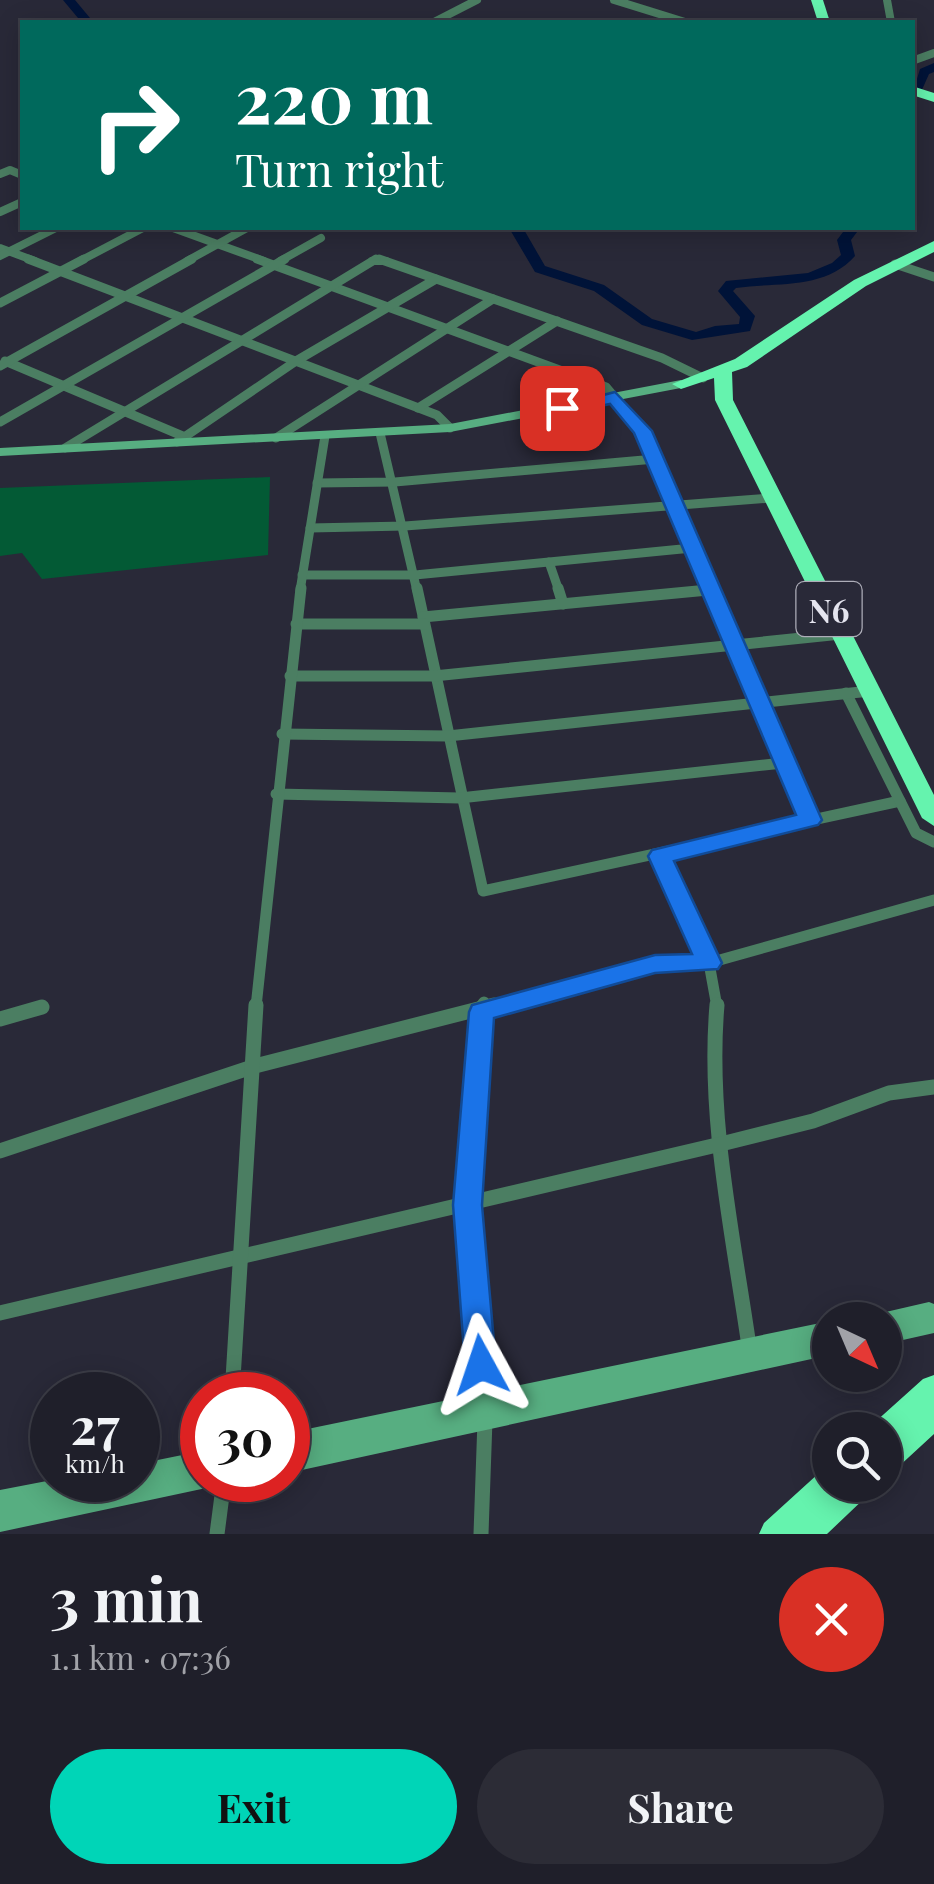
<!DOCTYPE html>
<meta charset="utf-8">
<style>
:root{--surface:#1f1f2a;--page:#2c2c36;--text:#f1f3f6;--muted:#a1a2a8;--line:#3c3d47;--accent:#00d5b7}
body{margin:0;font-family:"Playfair Display",serif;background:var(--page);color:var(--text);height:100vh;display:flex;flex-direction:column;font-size:38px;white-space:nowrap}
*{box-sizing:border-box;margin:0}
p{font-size:32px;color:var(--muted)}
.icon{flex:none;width:55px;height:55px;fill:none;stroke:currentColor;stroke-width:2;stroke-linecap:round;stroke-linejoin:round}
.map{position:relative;height:1534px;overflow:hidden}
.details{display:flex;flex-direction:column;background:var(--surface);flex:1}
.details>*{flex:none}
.top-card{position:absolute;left:20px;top:20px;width:895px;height:210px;border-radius:0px;box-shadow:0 5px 25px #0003,0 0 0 2px var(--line);background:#00695c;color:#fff;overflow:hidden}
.needle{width:65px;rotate:136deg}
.tools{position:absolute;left:812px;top:1302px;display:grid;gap:20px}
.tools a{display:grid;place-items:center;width:90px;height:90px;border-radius:50%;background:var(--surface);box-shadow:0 5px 25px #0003,0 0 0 2px var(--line);font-size:50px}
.speed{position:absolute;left:30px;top:1372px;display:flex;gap:20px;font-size:50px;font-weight:700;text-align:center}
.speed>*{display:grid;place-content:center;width:130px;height:130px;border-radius:50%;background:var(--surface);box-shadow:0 5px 25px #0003,0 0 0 2px var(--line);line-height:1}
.speed small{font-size:25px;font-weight:400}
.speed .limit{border:15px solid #d22;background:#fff;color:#111}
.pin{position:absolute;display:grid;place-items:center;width:85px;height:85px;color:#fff;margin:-42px;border-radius:20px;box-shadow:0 5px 15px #0006}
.me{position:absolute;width:110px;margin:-55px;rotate:355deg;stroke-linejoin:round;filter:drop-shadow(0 0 8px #0008)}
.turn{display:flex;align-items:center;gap:35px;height:210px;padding:0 50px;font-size:45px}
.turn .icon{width:130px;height:130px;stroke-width:2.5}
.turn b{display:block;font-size:70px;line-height:85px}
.round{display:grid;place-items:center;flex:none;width:105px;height:105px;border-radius:52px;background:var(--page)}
.overview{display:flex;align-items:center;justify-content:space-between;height:170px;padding:0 50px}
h1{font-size:60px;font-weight:700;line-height:75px}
.cta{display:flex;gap:20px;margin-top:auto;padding:20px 50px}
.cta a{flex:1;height:115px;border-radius:60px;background:var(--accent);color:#111;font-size:40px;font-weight:700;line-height:115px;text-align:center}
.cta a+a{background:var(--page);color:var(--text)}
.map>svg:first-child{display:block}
</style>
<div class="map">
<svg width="934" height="1534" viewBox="0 0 934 1534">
<rect width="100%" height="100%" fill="#292938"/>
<!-- green -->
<polygon fill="#035a35" points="270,477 268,555 42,579 22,553 0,556 0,488"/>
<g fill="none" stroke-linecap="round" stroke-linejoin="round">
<!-- river -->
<g fill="#001338" fill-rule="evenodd">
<polygon points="63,0 75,0 90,18 88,22 78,22 78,18"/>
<polygon points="934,63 934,72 929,74 921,92 913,92 920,69"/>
<path d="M509,228H523L545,266L604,285L652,319L696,332L715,326L739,324L740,317L718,291L726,281L808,273L832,263L841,255L837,240L846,228H860L851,240L855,256C825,290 777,282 736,288L733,291L755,316L750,331L692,340L642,325L594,291L535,272Z"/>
</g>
<!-- street-far3 -->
<g stroke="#4b7e62" stroke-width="8">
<polyline points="614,0 685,22"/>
<polyline points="887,0 891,22"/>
<polyline points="434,22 477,0"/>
<polyline points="824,22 887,22"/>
<polyline points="912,61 934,53"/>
<polyline points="0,174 10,170 22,175"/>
<polyline points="0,212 22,202"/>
<polyline points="173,228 264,261"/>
<polyline points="0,248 35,261"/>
<polyline points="0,256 56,228"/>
<polyline points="80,261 143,228"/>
<polyline points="187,261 247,228"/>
<polyline points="280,261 321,238"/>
<polyline points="372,261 386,261"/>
</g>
<!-- street-far2 -->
<g stroke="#4b7e62" stroke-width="9">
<polyline points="28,259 437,415 450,428"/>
<polyline points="257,259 606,387 643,431 712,591"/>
<polyline points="379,259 662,358 703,378"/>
<polyline points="895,264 934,277"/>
<polyline points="0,303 84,259"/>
<polyline points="5,361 185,437"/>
<polyline points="0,366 192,259"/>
<polyline points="418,408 557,321"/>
<polyline points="0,422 285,259"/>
<polyline points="380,433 417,591"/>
<polyline points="276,438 493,299"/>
<polyline points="177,442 296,361 436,279"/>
<polyline points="65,448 376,259"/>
<polyline points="317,483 395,482 655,459"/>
<polyline points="310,528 405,526 772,498"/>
<polyline points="549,562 559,591"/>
<polyline points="302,575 415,575 692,548"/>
<polyline points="300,591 325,436"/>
<polyline points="702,591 708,590"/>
</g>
<!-- street-far1 -->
<g stroke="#4b7e62" stroke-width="11">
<polyline points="417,588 483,891 900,801"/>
<polyline points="558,588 563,604"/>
<polyline points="711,588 810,819"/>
<polyline points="423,617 708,590"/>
<polyline points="296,624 424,624"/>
<polyline points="290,676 434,676 841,634"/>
<polyline points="846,693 916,833 934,842"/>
<polyline points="282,734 448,736 870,691"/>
<polyline points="276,794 460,798 783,763"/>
<polyline points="660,856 709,963 717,1007"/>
<polyline points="256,1007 301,588"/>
<polyline points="484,1007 484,1002"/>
<polyline points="485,1007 655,964 709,963 934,900"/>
</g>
<!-- street -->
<g stroke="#4b7e62" stroke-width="15">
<path d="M717,1005C707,1120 734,1239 750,1353"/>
<polyline points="0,1019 42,1007"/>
<polyline points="0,1151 255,1066 494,1005"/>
<polyline points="0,1313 721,1144 813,1121 889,1093 934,1087"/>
<polyline points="232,1395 256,1005"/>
<polyline points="217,1534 224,1480"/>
<polyline points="481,1534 485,1420 467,1205 484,1005"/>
</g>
<!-- secondary -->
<g fill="#57ae81" fill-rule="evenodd">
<polygon points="681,380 688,384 686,387 450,432 0,456 0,448 450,424"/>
<polygon points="929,1302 934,1304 934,1333 885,1344 885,1320 874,1320 877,1314"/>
<polygon points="830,1321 830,1355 288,1473 288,1433"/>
<polygon points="202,1451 202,1480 214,1480 211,1487 0,1532 0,1490 52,1480 125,1480 124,1484 129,1483 128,1480 138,1480 138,1464"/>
</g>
<!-- highway -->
<g fill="#65f3ae" fill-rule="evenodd">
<polygon points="811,0 823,0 830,22 818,22"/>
<polygon points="912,86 934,93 934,102 912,95"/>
<polygon points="934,241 934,252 866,286 747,367 732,372 733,400 934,795 934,826 922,818 715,400 714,378 681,389 672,384 735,359 854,280"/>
<polygon points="934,1375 934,1434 896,1469 885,1473 885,1430 871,1430 874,1423 923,1379"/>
<polygon points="830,1469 830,1485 873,1485 868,1495 827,1534 759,1534 764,1523 819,1473"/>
</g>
</g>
<!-- route -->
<polygon fill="#1a73e8" stroke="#114b97" stroke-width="2.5" points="615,392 652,431 822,820 818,825 674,861 722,963 718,969 655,973 494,1018 482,1205 496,1365 492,1375 481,1378 470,1375 465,1365 453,1205 469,1012 472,1005 655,955 692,954 648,856 652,850 796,815 634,433 610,404 562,414 553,408"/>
<g text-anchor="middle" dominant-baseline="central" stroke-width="10" stroke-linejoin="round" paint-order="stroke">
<!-- shield labels -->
<rect fill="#292938" stroke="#adadb8" stroke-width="2.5" x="796.5" y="582" width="65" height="54" rx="8"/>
<g font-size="32" font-weight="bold" fill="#e5e5ef">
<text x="829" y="609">N6</text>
</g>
</g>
</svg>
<div class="tools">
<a><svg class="needle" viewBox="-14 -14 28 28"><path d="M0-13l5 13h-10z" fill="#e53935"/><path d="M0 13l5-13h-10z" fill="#a1a2a8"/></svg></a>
<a><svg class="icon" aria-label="search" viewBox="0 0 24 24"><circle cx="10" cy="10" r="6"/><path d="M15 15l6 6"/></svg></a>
</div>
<div class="speed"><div>27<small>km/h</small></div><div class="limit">30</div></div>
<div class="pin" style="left:562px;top:408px;background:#d93025"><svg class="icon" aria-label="arrive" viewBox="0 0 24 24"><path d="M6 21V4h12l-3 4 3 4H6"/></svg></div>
<svg class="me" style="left:481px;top:1365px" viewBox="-20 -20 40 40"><path d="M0-17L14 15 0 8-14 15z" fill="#1a73e8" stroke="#fff" stroke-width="4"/></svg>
<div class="top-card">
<div class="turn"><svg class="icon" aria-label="right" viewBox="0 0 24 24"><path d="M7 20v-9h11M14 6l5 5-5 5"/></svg><div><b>220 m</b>Turn right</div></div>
</div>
</div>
<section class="details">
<div class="overview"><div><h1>3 min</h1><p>1.1 km · 07:36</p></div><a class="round" style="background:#d93025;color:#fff"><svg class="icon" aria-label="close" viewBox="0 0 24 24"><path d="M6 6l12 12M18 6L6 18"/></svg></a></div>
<div class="cta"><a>Exit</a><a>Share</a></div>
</section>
